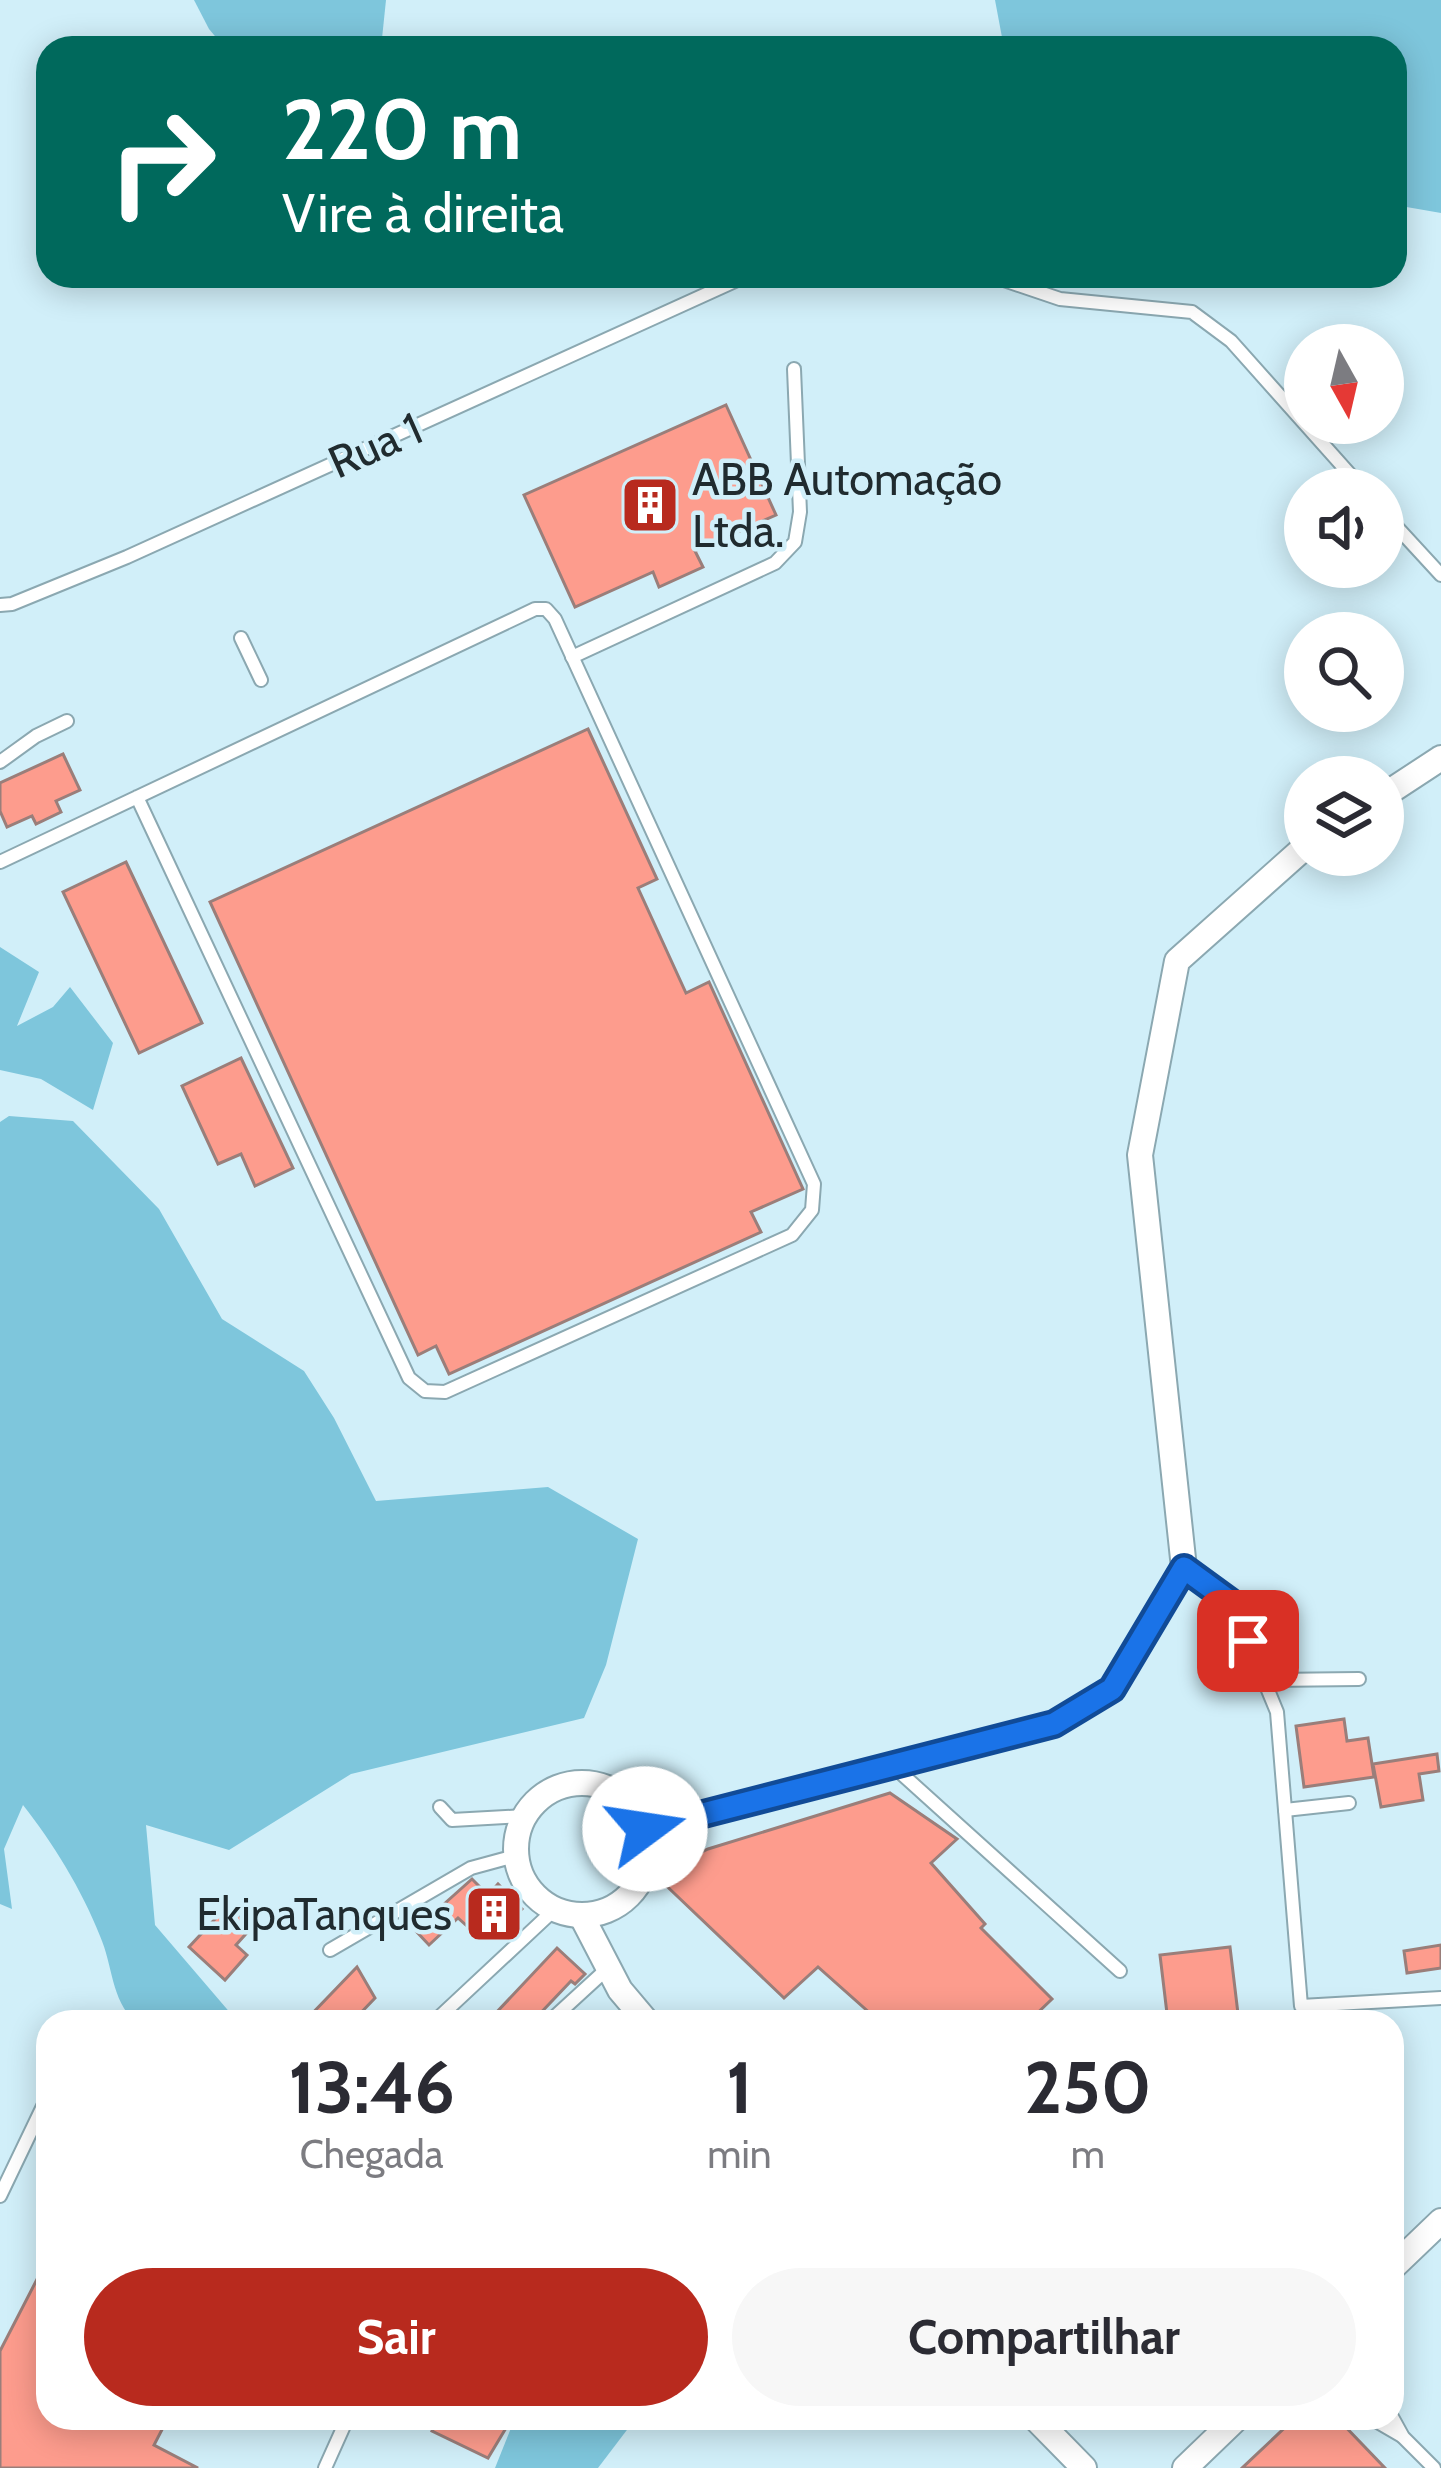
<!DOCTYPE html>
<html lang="pt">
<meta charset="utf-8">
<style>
:root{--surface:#fff;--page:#f7f7f7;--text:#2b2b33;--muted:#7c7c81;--accent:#b82a1e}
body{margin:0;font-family:Cabin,sans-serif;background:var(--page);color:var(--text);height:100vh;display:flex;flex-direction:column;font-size:45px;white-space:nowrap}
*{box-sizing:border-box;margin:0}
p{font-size:39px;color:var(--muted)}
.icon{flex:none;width:66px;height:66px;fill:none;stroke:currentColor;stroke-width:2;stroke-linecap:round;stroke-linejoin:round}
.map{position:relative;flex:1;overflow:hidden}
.drawer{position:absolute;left:36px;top:2010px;width:1368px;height:420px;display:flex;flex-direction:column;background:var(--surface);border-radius:36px;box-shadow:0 6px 30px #0003}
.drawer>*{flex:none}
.hud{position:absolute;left:36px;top:36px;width:1371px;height:252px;border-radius:36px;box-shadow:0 6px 30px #0003;background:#00695c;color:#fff;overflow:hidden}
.needle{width:78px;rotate:172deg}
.controls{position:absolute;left:1284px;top:324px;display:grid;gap:24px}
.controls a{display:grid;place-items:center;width:120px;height:120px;border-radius:50%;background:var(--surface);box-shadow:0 6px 30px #0003;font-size:60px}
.pin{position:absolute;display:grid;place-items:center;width:102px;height:102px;color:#fff;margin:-51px;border-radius:24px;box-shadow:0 6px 18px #0006}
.me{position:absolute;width:132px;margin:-66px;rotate:76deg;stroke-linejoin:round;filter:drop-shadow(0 0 9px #0008)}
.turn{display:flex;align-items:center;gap:42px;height:252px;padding:0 48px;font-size:54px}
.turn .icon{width:156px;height:156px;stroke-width:2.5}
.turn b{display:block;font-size:84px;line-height:102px}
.eta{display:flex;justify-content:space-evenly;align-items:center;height:204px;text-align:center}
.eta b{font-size:72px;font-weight:700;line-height:84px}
.cta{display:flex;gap:24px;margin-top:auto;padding:24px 48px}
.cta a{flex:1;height:138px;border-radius:72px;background:var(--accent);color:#fff;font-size:48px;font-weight:700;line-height:138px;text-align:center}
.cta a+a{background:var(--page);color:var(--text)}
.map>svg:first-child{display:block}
</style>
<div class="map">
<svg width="1441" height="2468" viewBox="0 0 1441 2468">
<rect width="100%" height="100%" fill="#d1eff9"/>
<!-- green -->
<g fill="#7ec6dc">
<polygon points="194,0 386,0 381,48 225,48 209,29"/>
<polygon points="995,0 1441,0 1441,213 1395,205 1395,48 1004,48"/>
<polygon points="0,947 39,972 17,1026 53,1007 70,987 113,1043 93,1110 41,1079 0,1070"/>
<path d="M9,1116L73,1121L159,1209L222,1319L304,1371L334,1418L376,1501L548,1487L638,1539L606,1665L584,1718L351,1774L229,1850L146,1825L155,1925L238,2022H135C111,1999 113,1966 100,1936C82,1890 53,1843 23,1805L4,1849L12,1909L0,1904V1122Z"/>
<polygon points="515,2418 636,2418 598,2468 495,2468"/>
</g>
<!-- building -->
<g fill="#fd9c8d" stroke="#9a7e7a" stroke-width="3">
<polygon points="726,405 776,515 695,551 703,567 659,587 653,572 575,607 524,495"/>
<polygon points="588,729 657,879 638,888 686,993 709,982 803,1189 751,1212 761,1232 449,1374 436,1346 418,1355 210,902"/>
<polygon points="63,754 80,790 56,801 61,812 36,824 32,816 7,827 0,811 0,783"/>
<polygon points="126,862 202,1023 139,1053 63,892"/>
<polygon points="241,1058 293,1168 255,1186 241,1154 218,1164 182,1086"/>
<polygon points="1344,1719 1347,1741 1368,1738 1374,1777 1304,1787 1296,1726"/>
<polygon points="1437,1754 1439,1771 1419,1774 1423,1800 1381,1807 1373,1764"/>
<polygon points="890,1793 957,1839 931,1863 985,1924 981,1928 1052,1999 1028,2022 880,2022 818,1967 784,1998 655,1875 708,1849"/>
<polygon points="472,1879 488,1895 498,1884 522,1909 505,1927 496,1919 477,1935 458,1918 429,1945 415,1930"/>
<polygon points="228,1905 252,1927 236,1945 247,1955 225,1980 189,1947"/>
<polygon points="1441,1945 1441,1968 1407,1973 1404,1951"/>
<polygon points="1230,1947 1239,2022 1168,2022 1160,1955"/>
<polygon points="557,1948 585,1974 575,1984 571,1981 532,2022 504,2022 495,2014"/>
<polygon points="357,1967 375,1998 352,2022 304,2022"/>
<polygon points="48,2258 48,2418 168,2418 154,2445 198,2468 0,2468 0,2351"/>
<polygon points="438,2418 512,2418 488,2458 432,2431"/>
<polygon points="1295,2418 1337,2418 1385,2468 1242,2468"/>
</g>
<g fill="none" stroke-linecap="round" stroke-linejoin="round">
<!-- lane casing -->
<g stroke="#8ba8b1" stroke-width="16">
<g id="lane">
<polyline points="992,276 1060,299 1192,312 1231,341 1363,489"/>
<polyline points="1383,512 1441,575"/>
<polyline points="0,605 12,604 127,557 746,276"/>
<polyline points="241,638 261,680"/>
<polyline points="572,657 775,563 795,542 800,512 794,369"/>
<polyline points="0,762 36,736 67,721"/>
<polyline points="0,862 535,609 546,609 555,619 814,1184 812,1210 792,1235 445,1392 425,1391 409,1378 137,797"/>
<polyline points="1184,1568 1232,1603 1277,1712 1301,2006 1441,1998"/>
<polyline points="1264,1680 1359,1679"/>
<polyline points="893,1766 1120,1971"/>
<polyline points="440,1807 452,1820 524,1816"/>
<polyline points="1285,1810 1349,1803"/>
<polyline points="330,1950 471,1868 515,1856"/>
<polyline points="434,2022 554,1910"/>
<polyline points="549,2022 608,1968"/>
<polyline points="0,2196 46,2100"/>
<polyline points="1392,2417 1403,2437 1434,2468"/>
<polyline points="1371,2418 1402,2436"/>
<polyline points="325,2468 343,2428"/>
</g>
</g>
<!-- street casing -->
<g stroke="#8ba8b1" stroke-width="28">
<g id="street">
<polyline points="1383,796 1441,758"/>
<circle cx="582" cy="1849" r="66"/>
<polyline points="645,1829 1054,1724 1112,1689 1184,1568 1140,1155 1177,961 1305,847"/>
<polyline points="581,1915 620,1990 647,2022"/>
<polyline points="1392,2268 1441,2221"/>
<polyline points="1035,2418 1084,2468"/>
<polyline points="1185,2468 1237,2418"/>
</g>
</g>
<!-- lane -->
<use href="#lane" stroke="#fff" stroke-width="12"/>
<!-- street -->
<use href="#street" stroke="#fff" stroke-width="24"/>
</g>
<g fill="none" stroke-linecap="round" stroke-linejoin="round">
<!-- route casing -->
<g stroke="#114b97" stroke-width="30">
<polyline id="route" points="645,1829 1054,1724 1112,1689 1184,1568 1232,1603 1248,1641"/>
</g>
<!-- route -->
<use href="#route" stroke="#1a73e8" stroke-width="21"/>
</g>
<!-- icons -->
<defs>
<g id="building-square" transform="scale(3)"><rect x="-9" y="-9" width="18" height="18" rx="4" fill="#b82a1e" stroke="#d1eff9"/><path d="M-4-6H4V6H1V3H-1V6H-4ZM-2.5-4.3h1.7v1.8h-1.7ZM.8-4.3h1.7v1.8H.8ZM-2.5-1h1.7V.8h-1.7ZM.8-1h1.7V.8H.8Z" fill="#fff"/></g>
</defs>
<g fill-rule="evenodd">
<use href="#building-square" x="650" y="505"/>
<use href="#building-square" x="494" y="1914"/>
</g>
<g text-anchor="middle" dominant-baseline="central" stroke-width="9" stroke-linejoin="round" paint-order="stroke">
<!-- street labels -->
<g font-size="45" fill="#202b2f" stroke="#d1eff9">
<text transform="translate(375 445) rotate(-24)">Rua 1</text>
</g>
<!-- poi labels -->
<g font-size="45" fill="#202b2f" stroke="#d1eff9" text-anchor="start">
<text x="692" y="479">ABB Automação<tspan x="692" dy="52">Ltda.</tspan></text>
<text x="452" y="1914" text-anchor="end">EkipaTanques</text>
</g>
</g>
</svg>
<div class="controls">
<a><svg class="needle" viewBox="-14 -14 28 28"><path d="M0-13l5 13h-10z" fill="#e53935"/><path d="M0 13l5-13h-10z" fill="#7c7c81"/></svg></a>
<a><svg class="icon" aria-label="sound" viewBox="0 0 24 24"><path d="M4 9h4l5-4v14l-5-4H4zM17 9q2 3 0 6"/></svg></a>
<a><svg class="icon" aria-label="search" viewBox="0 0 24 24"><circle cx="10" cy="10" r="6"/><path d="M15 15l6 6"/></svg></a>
<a><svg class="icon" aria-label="layers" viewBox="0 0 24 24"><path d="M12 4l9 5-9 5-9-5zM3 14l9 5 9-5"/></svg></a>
</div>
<div class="pin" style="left:1248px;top:1641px;background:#d93025"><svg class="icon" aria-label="arrive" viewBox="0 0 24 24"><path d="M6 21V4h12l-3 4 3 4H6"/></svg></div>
<svg class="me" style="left:645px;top:1829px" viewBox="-20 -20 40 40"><circle r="19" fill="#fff"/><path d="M0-13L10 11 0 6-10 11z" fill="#1a73e8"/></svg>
<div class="hud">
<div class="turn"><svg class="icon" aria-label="right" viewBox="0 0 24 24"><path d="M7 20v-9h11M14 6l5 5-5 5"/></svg><div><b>220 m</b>Vire à direita</div></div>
</div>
<section class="drawer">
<div class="eta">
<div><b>13:46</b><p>Chegada</p></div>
<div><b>1</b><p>min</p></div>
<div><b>250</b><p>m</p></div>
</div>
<div class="cta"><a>Sair</a><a>Compartilhar</a></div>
</section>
</div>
